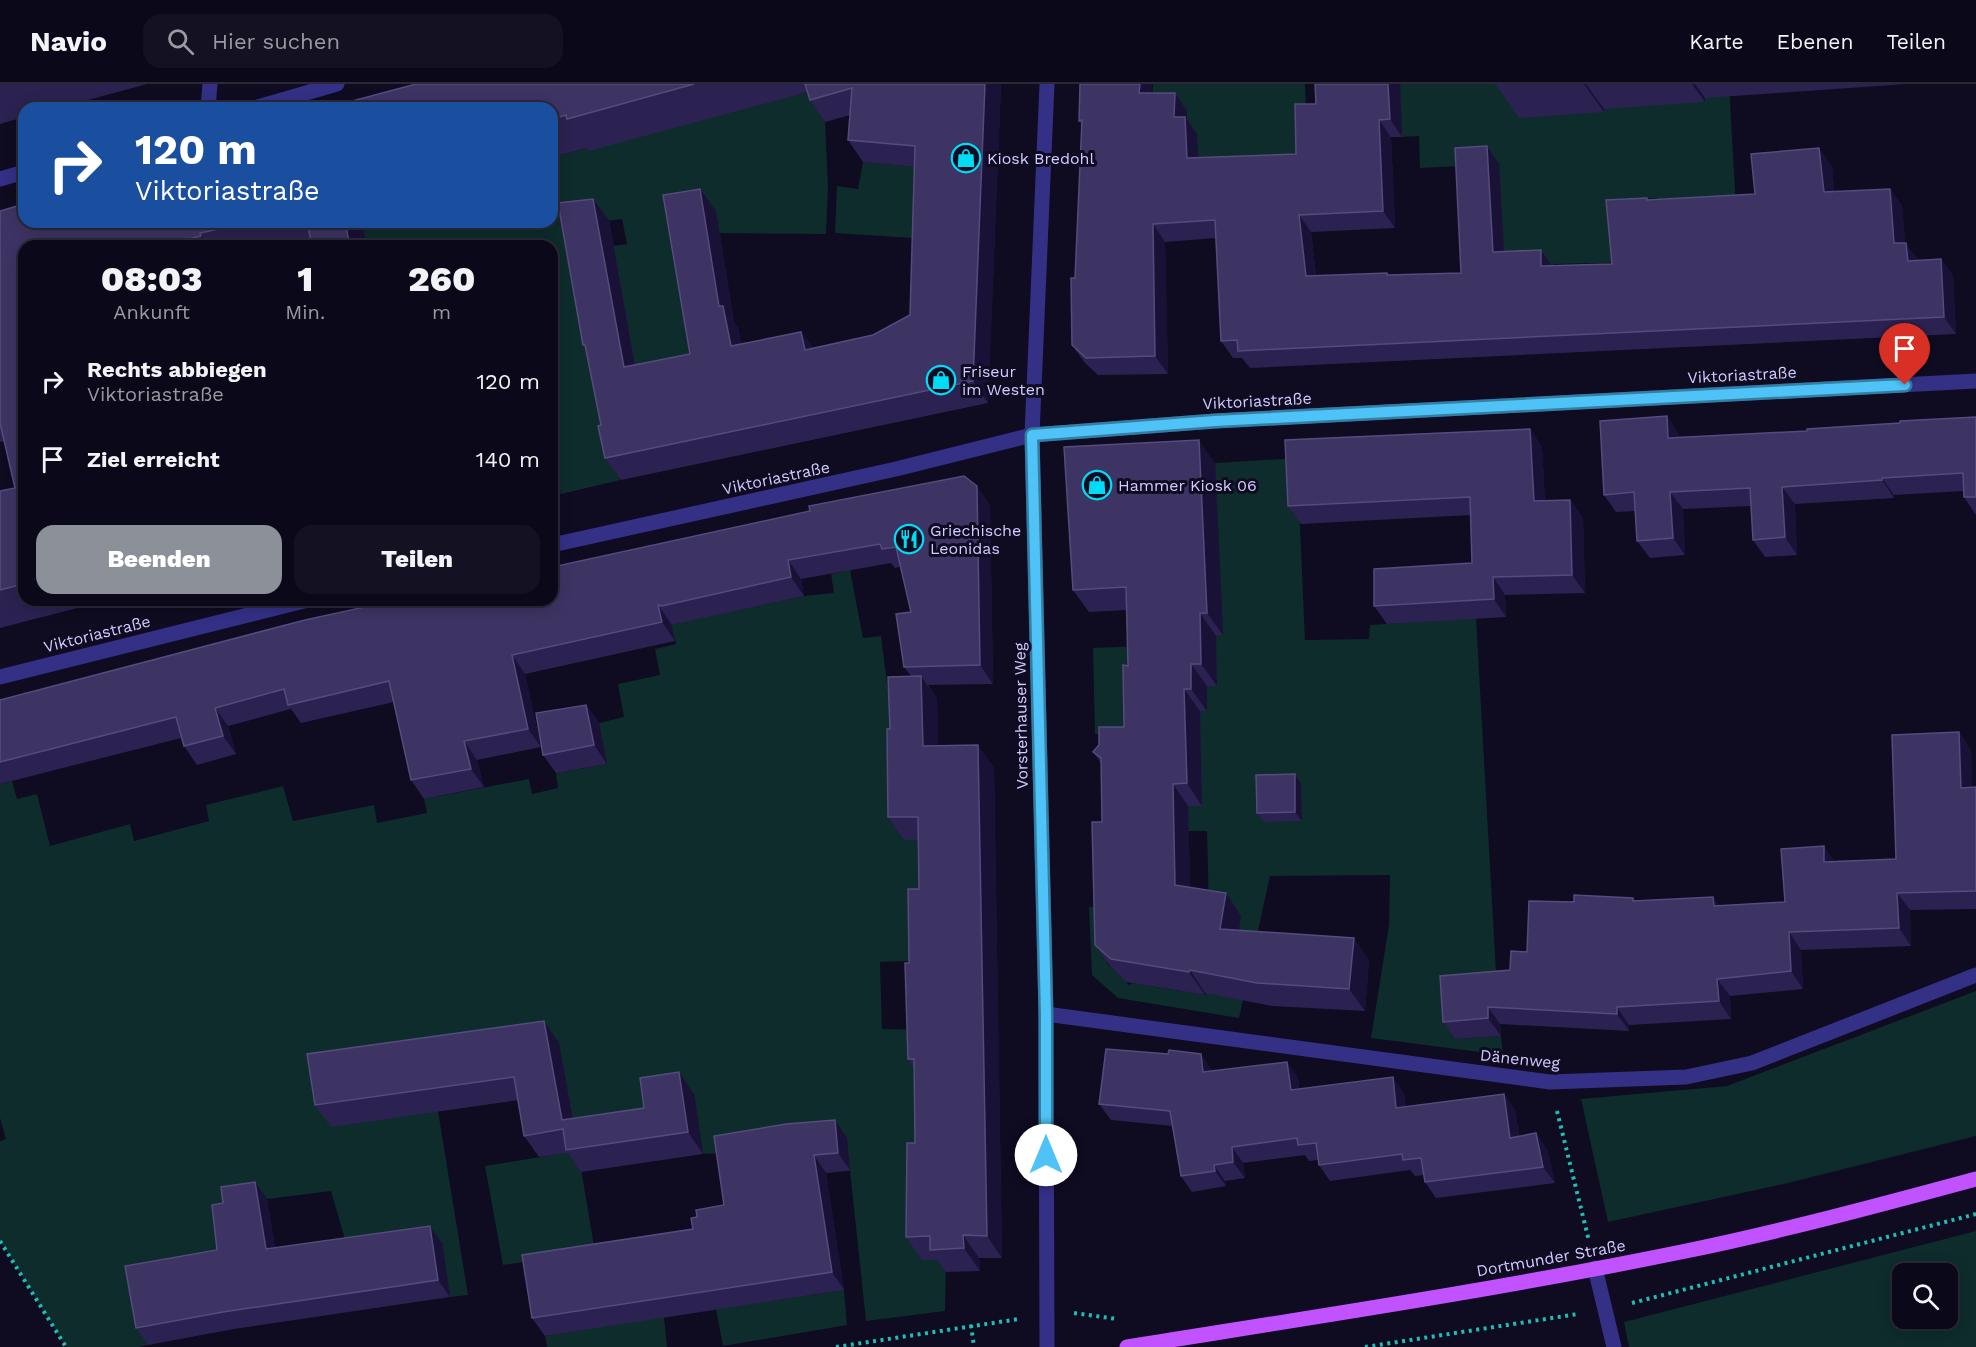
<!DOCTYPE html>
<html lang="de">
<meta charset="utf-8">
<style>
:root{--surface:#0b0819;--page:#141122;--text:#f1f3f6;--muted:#9a9aa2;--line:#2b2938;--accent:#8c9099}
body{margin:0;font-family:"Work Sans",sans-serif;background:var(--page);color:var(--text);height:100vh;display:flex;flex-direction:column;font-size:22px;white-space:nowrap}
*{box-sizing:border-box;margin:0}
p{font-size:20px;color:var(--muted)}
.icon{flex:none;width:33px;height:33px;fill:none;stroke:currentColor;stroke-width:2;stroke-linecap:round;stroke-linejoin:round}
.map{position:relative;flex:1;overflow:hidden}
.side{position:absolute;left:18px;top:156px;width:540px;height:366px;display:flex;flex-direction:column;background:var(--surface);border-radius:18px;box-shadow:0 3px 15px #0003,0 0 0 2px var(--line)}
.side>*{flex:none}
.guide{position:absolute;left:18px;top:18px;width:540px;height:126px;border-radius:18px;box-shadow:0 3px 15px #0003,0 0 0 2px var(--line);background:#1a4fa0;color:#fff;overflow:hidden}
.tools{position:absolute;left:1892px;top:1179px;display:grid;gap:12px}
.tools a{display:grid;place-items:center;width:66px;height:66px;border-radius:12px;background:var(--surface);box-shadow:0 3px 15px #0003,0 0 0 2px var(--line);font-size:30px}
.pin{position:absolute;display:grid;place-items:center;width:51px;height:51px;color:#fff;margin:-62px -26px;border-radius:50% 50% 50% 0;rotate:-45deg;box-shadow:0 0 6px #0007}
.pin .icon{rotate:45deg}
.me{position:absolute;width:66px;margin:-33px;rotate:0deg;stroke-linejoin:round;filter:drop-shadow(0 0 4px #0008)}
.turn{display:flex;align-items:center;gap:21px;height:126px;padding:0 18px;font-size:27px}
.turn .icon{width:78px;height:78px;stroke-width:2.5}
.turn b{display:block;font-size:42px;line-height:51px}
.eta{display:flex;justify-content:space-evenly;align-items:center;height:102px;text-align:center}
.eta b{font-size:36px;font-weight:800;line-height:42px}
.cta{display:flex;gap:12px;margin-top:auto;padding:12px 18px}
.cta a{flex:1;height:69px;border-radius:18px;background:var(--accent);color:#fff;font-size:24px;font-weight:800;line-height:69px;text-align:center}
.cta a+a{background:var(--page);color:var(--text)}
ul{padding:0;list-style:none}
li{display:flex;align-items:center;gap:18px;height:78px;padding:0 18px}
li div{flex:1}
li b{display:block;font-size:22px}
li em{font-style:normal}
header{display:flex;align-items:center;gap:36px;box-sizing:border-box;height:84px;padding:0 30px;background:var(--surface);border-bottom:2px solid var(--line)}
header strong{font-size:28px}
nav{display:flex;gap:33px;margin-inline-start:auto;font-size:21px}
.search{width:420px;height:54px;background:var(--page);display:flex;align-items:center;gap:15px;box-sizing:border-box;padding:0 21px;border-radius:18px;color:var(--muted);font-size:22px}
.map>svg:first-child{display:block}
</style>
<header>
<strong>Navio</strong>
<div class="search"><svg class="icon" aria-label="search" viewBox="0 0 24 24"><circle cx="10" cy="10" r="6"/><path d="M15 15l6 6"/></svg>Hier suchen</div>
<nav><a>Karte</a><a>Ebenen</a><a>Teilen</a></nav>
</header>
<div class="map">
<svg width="1976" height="1263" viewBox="0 0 1976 1263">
<rect width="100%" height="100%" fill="#0f0b21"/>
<!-- green -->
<g fill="#0d2c2b" fill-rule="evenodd">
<polygon points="1153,0 1305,0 1308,87 1199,92 1151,34"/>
<polygon points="1400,0 1517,0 1604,28 1602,0 1705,18 1704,0 1729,0 1736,124 1659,134 1657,114 1638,115 1642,178 1553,180 1553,184 1504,178 1499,80 1420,84 1419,52 1402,53"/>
<path d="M816,6L825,38L828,102L826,150L719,149L703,278L613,364L620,396L561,410L552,368V162H366L362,138H552V73ZM622,135L627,160L613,162L634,276L564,142Z"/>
<polygon points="863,78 937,85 928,155 835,149 837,102 858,105"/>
<polygon points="1297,374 1305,556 1369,555 1370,541 1476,534 1497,906 1455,955 1501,952 1503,971 1371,954 1389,841 1390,791 1270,792 1239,934 1118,914 1092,891 1089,823 1110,823 1111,875 1107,879 1129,901 1132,899 1205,911 1241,832 1209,826 1207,747 1118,747 1115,650 1095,650 1093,564 1186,560 1187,553 1223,551 1215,379"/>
<polygon points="850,486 863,554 881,552 888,607 903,606 934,756 925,876 880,878 882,945 929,946 923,1176 946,1175 945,1227 866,1237 850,1087 814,1090 726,1069 703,1070 694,1010 660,1045 577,1057 567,1009 438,1027 468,1211 450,1213 442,1159 355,1190 331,1107 267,1115 224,1184 137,1199 148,1261 140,1263 66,1263 0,1157 0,1057 6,1055 0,1034 0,700 12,697 17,715 37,710 50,762 130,740 134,757 209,737 206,721 283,702 293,737 374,721 377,739 427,729 424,715 529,695 532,710 558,704 556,689 607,680 599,639 624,633 618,600 660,591 655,565 676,560 671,540 804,512 834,509 831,490"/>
<polygon points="1976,907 1976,1052 1784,1100 1608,1138 1581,1015 1727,1002"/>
<polygon points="578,1067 595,1168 503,1181 485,1082"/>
<path d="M1976,1147V1263H1629L1624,1238ZM1902,1190H1947V1234H1902Z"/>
<polygon points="844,1206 847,1241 723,1262 716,1225"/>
<polygon points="664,1233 667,1263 547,1263 545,1252"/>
</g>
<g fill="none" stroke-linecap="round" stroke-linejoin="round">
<!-- path -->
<g stroke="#20bdb5" stroke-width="4" stroke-dasharray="3 4.5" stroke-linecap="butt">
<polyline points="1557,1027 1589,1157"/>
<polyline points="0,1157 66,1263"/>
<polyline points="1632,1219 1976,1130"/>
<polyline points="1074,1229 1117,1235"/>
<polyline points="971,1241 974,1263"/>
<polyline points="836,1263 1019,1235"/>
<polyline points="1365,1263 1578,1230"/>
</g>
<!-- minor -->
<g stroke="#343086" stroke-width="15">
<polyline points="208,24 210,0"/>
<polyline points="254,24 337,0"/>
<polyline points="0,95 24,88"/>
<polyline points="552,461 896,385 1032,351 1215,337 1976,297"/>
<polyline points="0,593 308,516"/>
<polyline points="1046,930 1550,998 1686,993 1752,979 1976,891"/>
<polyline points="1595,1184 1614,1263"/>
<polyline points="1047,1263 1046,930 1032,351 1047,0"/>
</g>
<!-- major -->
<path stroke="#c052ff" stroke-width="15" d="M1127,1263C1314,1233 1501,1205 1686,1167C1783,1147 1880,1121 1976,1095"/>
</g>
<!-- wall -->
<g fill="#2b2251">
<polygon points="0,0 147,0 59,24 24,24 24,33 0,40"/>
<polygon points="416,0 1001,0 988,319 621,396 605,374 601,341 586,266 583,261 593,115 609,136 635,281 690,270 716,127 734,238 738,244 741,260 801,248 813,264 873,251 910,231 915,83 863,78 848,56 850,31 825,38 810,16 808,8 589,67 587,64 552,73 552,24"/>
<polygon points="1315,0 1400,0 1402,53 1391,53 1395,144 1311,148 1316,192 1387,189 1388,191 1461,189 1487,62 1499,80 1504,168 1541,166 1552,182 1612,180 1648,116 1755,110 1832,82 1834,108 1890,105 1902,122 1905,159 1918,176 1941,175 1953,192 1956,250 1250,284 1242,274 1233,274 1221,257 1216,154 1165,158 1168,290 1098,291 1085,279 1072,261 1082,41 1079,37 1152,9 1175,9 1187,27 1187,35 1197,50 1198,74 1296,70 1316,20"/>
<polygon points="1495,0 1906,0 1705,14 1705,18 1604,25 1604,28 1519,34"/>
<polygon points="0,127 24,138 384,138 363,144 367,162 24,162 24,516 108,516 0,544 0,407 15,404 4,357 0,358"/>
<polygon points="1976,333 1976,431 1964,413 1964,407 1894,411 1894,414 1795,420 1797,471 1765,473 1753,456 1751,422 1683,425 1685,471 1650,474 1637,457 1635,427 1616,428 1604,411 1679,350 1679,353 1807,347"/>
<polygon points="1530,345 1542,363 1545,417 1570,416 1583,434 1585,509 1505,511 1506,533 1387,540 1374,522 1472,479 1471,431 1301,440 1288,422"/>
<polygon points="552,368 561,410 552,412"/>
<polygon points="1215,379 1223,551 1216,552 1217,602 1207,602 1207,627 1200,627 1202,722 1188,722 1190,803 1241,832 1239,846 1369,876 1365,927 1272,922 1205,909 1205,911 1126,898 1111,883 1095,861 1102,738 1101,679 1093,668 1124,643 1128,582 1127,526 1089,528 1073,506"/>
<polygon points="990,421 993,600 928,601 937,615 938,661 994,683 1002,1174 979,1174 980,1187 946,1188 937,1176 922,1176 906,1153 915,1059 914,984 908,975 909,879 919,805 919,756 904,756 888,733 890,645 911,592 904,583 911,528 900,483 895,484 891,479 801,495 804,512 675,540 671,540 675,557 525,590 541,663 477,676 484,703 424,715 411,696 394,618 301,639 291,625 228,642 236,670 197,681 184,662 181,654 0,700 0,616"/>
<polygon points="586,621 599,639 607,680 556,689 543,671"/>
<polygon points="1959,648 1971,666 1972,703 1976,703 1976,825 1910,826 1911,862 1801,866 1803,905 1730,912 1731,935 1629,941 1629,947 1500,940 1501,952 1455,955 1443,938 1510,886 1527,868 1633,814 1636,817 1713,813 1719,822 1785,818 1824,762 1834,777 1896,775"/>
<polygon points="1295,690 1301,700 1302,737 1264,738 1257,729"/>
<polygon points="559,959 573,1034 644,1024 679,988 694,1010 703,1070 581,1088 568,1069 539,1073 524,1052 518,1016 331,1043 315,1021"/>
<polygon points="1287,978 1298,994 1299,1005 1404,1009 1406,1023 1504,1010 1515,1026 1519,1052 1547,1065 1555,1099 1436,1114 1425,1098 1424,1091 1415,1092 1410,1086 1330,1097 1319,1081 1318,1076 1309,1077 1305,1071 1243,1079 1245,1094 1225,1097 1226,1102 1192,1108 1181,1092 1173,1042 1111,1036 1099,1020 1212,986 1212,987"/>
<polygon points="714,1052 847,1054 850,1086 826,1089 844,1206 545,1252 532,1234 693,1145 697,1133 724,1121"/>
<polygon points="267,1115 275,1164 442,1159 450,1213 234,1245 148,1261 136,1244 217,1166"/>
</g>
<!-- shaded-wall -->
<g fill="#191136">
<polygon points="985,0 1001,0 988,319 973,297"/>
<polygon points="1140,0 1152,0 1151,27 1139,9"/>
<polygon points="1388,0 1400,0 1402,53 1390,35"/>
<polygon points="1584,0 1586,0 1604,25 1604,28"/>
<polygon points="1692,0 1695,0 1705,14 1705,18"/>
<polygon points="1175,9 1187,27 1187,35 1197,50 1199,92 1187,74 1174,33"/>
<polygon points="1379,36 1391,53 1395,144 1383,127"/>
<polygon points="1487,62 1499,80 1505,186 1493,168"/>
<polygon points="1819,64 1832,82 1836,126 1824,108"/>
<polygon points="700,105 716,127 734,238 738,244 746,284 731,262 719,222"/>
<polygon points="1890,105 1902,122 1907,177 1894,159"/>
<polygon points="593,115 609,136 639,305 624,283"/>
<polygon points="1299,131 1311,148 1318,209 1306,192"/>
<polygon points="345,138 358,138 363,144 367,162 350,162"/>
<polygon points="1153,140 1165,158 1168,290 1155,272"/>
<polygon points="200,149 209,162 208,162 201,152"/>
<polygon points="1906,159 1918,176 1908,177"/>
<polygon points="1541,166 1553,184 1541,182"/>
<polygon points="1941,175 1953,192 1956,250 1944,233"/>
<polygon points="801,248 817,270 805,266"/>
<polygon points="1667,332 1679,350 1680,371 1668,354"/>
<polygon points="1530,345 1542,363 1546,435 1534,417"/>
<polygon points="1199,356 1215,379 1223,551 1207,529"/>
<polygon points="552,368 561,410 552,397"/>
<polygon points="1882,394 1894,411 1894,414 1882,396"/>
<polygon points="977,402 990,421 993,600 980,581"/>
<polygon points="1782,403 1795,420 1797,471 1785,453"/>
<polygon points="1670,408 1683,425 1685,471 1673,454"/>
<polygon points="1570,416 1583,434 1585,509 1572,491"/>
<polygon points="788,476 801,495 804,512 791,493"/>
<polygon points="1493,493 1505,511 1506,533 1494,515"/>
<polygon points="658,521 671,540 675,557 662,538"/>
<polygon points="1200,529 1216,552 1217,602 1201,580"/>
<polygon points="512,571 525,590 541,663 528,645"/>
<polygon points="1191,580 1207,602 1207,627 1191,605"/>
<polygon points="921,592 937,615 939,684 923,662"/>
<polygon points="1184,605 1200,627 1202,722 1187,699"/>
<polygon points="586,621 599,639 607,680 594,661"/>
<polygon points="215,624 228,642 236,670 223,652"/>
<polygon points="1959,648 1971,666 1973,721 1961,704"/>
<polygon points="464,657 477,676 484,703 471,685"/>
<polygon points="978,661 994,683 1002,1174 987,1152"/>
<polygon points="1295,690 1301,700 1302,737 1295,728"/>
<polygon points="1173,700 1188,722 1191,823 1175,801"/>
<polygon points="1824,762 1836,779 1824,778"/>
<polygon points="1226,809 1241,832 1236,867 1220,845"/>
<polygon points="1897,809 1910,826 1911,862 1899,844"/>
<polygon points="1713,813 1725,830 1714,822"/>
<polygon points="1789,848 1801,866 1803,905 1791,887"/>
<polygon points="1354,854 1369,876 1365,927 1349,905"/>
<polygon points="1190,886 1205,909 1205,911 1189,888"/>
<polygon points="1717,895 1730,912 1731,935 1719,917"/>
<polygon points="1488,923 1500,940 1501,952 1488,934"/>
<polygon points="1617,923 1629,941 1629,947 1617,930"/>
<polygon points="544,937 559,959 577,1057 562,1036"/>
<polygon points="1201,970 1212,986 1215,1004 1203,988"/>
<polygon points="1287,978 1298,994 1302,1022 1291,1006"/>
<polygon points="679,988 694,1010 703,1070 688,1048"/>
<polygon points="1393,993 1404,1009 1408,1040 1396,1024"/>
<polygon points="1504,1010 1515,1026 1521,1070 1510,1054"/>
<polygon points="835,1036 847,1054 850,1086 838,1069"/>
<polygon points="1536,1049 1547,1065 1555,1099 1543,1083"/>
<polygon points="1232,1063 1243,1079 1245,1094 1233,1078"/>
<polygon points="814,1071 826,1089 844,1206 832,1188"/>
<polygon points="1214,1081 1225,1097 1226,1102 1215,1087"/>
<polygon points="255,1098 267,1115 278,1182 266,1165"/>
<polygon points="430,1142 442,1159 450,1213 438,1196"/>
<polygon points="963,1151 979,1174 980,1187 964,1164"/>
</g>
<!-- building -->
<g fill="#3d3464" stroke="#544c7c" stroke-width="1.5">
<polygon points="416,0 694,0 567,35 566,31 552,35 552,24 326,24"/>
<polygon points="805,0 985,0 973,297 605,374 598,342 601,341 585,261 583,261 558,119 593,115 624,283 690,270 663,111 700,105 719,222 723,222 731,262 801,248 805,266 873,251 910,231 915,62 848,56 852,4 810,16"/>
<polygon points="1080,0 1140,0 1139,9 1175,9 1174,33 1185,33 1187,74 1296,70 1295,20 1316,20 1315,0 1388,0 1390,35 1379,36 1383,127 1299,131 1306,192 1387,189 1387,191 1461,189 1455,64 1487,62 1493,168 1541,166 1541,182 1612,180 1606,116 1647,114 1647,116 1755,110 1751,70 1819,64 1824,108 1890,105 1894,159 1906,159 1908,177 1941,175 1944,233 1238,267 1237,256 1221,257 1215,136 1153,140 1155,272 1086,274 1072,261 1071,194 1075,194 1082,36 1079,37"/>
<polygon points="24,120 24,138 251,138 200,149 201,152 160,162 24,162 24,500 0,506 0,407 15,404 0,339 0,127"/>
<polygon points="307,138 345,138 350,162 312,162"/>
<polygon points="1667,332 1668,354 1807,347 1807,345 1900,339 1900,337 1976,333 1976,413 1964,413 1963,389 1882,394 1882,396 1782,403 1785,453 1753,456 1750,404 1670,408 1673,454 1637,457 1634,408 1604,411 1600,337"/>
<polygon points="1530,345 1534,417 1570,416 1572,491 1493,493 1494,515 1374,522 1374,485 1472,479 1470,413 1288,422 1285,356"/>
<polygon points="1199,356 1207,529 1200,529 1201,580 1191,580 1191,605 1184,605 1187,699 1173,700 1175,801 1226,809 1220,845 1354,854 1349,905 1257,899 1190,886 1189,888 1111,875 1095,861 1092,738 1102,738 1101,674 1093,668 1099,661 1099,643 1124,643 1123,581 1128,582 1126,503 1073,506 1064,363"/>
<polygon points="964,392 977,402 980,581 904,583 896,530 911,528 896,463 882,465 880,460 788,476 791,493 662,522 658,521 662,538 512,571 528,645 464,657 471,685 411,696 389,597 288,621 284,605 215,624 223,652 184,662 176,633 0,678 0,616 305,536 397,516 552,516 552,483 810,427 809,422"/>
<polygon points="921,592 923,662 978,661 987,1152 963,1151 964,1164 930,1166 930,1152 906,1153 907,1059 915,1059 914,975 908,975 905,879 909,879 908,805 919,805 918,733 888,733 887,645 890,645 888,593"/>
<polygon points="586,621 594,661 543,671 536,629"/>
<polygon points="1959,648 1961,704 1976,703 1976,807 1897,809 1899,844 1789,848 1791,887 1717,895 1719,917 1617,923 1617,930 1488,923 1488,934 1443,938 1440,892 1510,886 1511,867 1527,868 1529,817 1574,818 1574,811 1633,814 1633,817 1713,813 1714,822 1785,818 1781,765 1824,762 1824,778 1896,775 1892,651"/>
<polygon points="1295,690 1295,728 1257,729 1256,691"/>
<polygon points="544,937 562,1036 644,1024 640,994 679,988 688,1048 566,1066 563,1045 524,1052 514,993 315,1021 307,970"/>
<polygon points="1106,965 1168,970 1169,966 1201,970 1203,988 1287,978 1291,1006 1393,993 1396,1024 1504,1010 1510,1054 1536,1049 1543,1083 1425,1098 1421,1074 1403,1076 1402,1070 1319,1081 1316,1059 1298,1061 1297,1054 1232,1063 1233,1078 1214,1081 1215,1087 1181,1092 1170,1027 1099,1020"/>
<polygon points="835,1036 838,1069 814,1071 832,1188 532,1234 522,1171 693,1145 691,1134 697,1133 696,1126 724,1121 714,1052 786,1040"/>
<polygon points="255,1098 266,1165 430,1142 438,1196 223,1228 136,1244 125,1182 217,1166 212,1121 223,1119 221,1103"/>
</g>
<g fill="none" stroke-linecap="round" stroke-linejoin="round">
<!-- route casing -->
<g stroke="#337fa1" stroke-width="15">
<polyline id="route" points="1046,1071 1046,930 1032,351 1215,337 1905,301"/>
</g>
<!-- route -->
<use href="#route" stroke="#4fc3f7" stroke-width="10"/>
</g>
<!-- icons -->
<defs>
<g id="shop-ring" transform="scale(1.5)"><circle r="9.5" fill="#0f0b21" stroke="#00dbf6" stroke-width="1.5"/><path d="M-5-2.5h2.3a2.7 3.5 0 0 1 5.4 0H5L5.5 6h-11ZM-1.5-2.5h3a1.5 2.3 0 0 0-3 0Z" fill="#00dbf6"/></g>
<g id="restaurant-ring" transform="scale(1.5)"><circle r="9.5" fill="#0f0b21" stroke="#00dbf6" stroke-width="1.5"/><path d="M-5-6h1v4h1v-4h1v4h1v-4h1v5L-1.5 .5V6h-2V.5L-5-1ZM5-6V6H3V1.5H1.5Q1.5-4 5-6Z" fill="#00dbf6"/></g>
</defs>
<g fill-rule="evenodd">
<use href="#shop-ring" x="966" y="74"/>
<use href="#shop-ring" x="941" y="296"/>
<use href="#shop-ring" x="1097" y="401"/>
<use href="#restaurant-ring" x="909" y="455"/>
</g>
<g text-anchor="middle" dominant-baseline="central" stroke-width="6" stroke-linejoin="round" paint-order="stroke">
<!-- poi labels -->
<g font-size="16" fill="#d1cbff" stroke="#0f0b21" text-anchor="start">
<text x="987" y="74">Kiosk Bredohl</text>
<text x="962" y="287">Friseur<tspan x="962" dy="18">im Westen</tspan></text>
<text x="1118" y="401">Hammer Kiosk 06</text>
<text x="930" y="446">Griechische<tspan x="930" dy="18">Leonidas</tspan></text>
</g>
<!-- street labels -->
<g font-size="16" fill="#d1cbff" stroke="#0f0b21">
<text transform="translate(1742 291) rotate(-3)">Viktoriastraße</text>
<text transform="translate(1257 317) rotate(-3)">Viktoriastraße</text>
<text transform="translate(776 394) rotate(-12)">Viktoriastraße</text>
<text transform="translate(97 550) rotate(-14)">Viktoriastraße</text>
<text transform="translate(1021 632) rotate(-91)">Vorsterhauser Weg</text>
<text transform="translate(1520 975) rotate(6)">Dänenweg</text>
<text transform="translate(1551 1174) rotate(-10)">Dortmunder Straße</text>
</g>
</g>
</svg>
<div class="tools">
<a><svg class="icon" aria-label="search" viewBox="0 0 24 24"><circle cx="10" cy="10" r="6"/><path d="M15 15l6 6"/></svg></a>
</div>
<div class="pin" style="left:1905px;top:301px;background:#d93025"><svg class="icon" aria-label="arrive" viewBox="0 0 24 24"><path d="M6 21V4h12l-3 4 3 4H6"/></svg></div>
<svg class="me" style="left:1046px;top:1071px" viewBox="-20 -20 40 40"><circle r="19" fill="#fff"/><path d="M0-13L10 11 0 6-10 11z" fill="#4fc3f7"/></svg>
<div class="guide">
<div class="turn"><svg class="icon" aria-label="right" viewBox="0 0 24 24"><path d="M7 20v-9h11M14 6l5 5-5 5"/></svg><div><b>120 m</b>Viktoriastraße</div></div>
</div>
<section class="side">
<div class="eta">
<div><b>08:03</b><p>Ankunft</p></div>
<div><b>1</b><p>Min.</p></div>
<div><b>260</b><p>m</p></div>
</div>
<ul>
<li><svg class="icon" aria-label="right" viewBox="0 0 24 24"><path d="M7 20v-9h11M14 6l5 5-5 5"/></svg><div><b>Rechts abbiegen</b><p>Viktoriastraße</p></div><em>120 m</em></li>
<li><svg class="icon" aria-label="arrive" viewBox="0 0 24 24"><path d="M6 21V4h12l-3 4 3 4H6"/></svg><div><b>Ziel erreicht</b></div><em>140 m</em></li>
</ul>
<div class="cta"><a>Beenden</a><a>Teilen</a></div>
</section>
</div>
